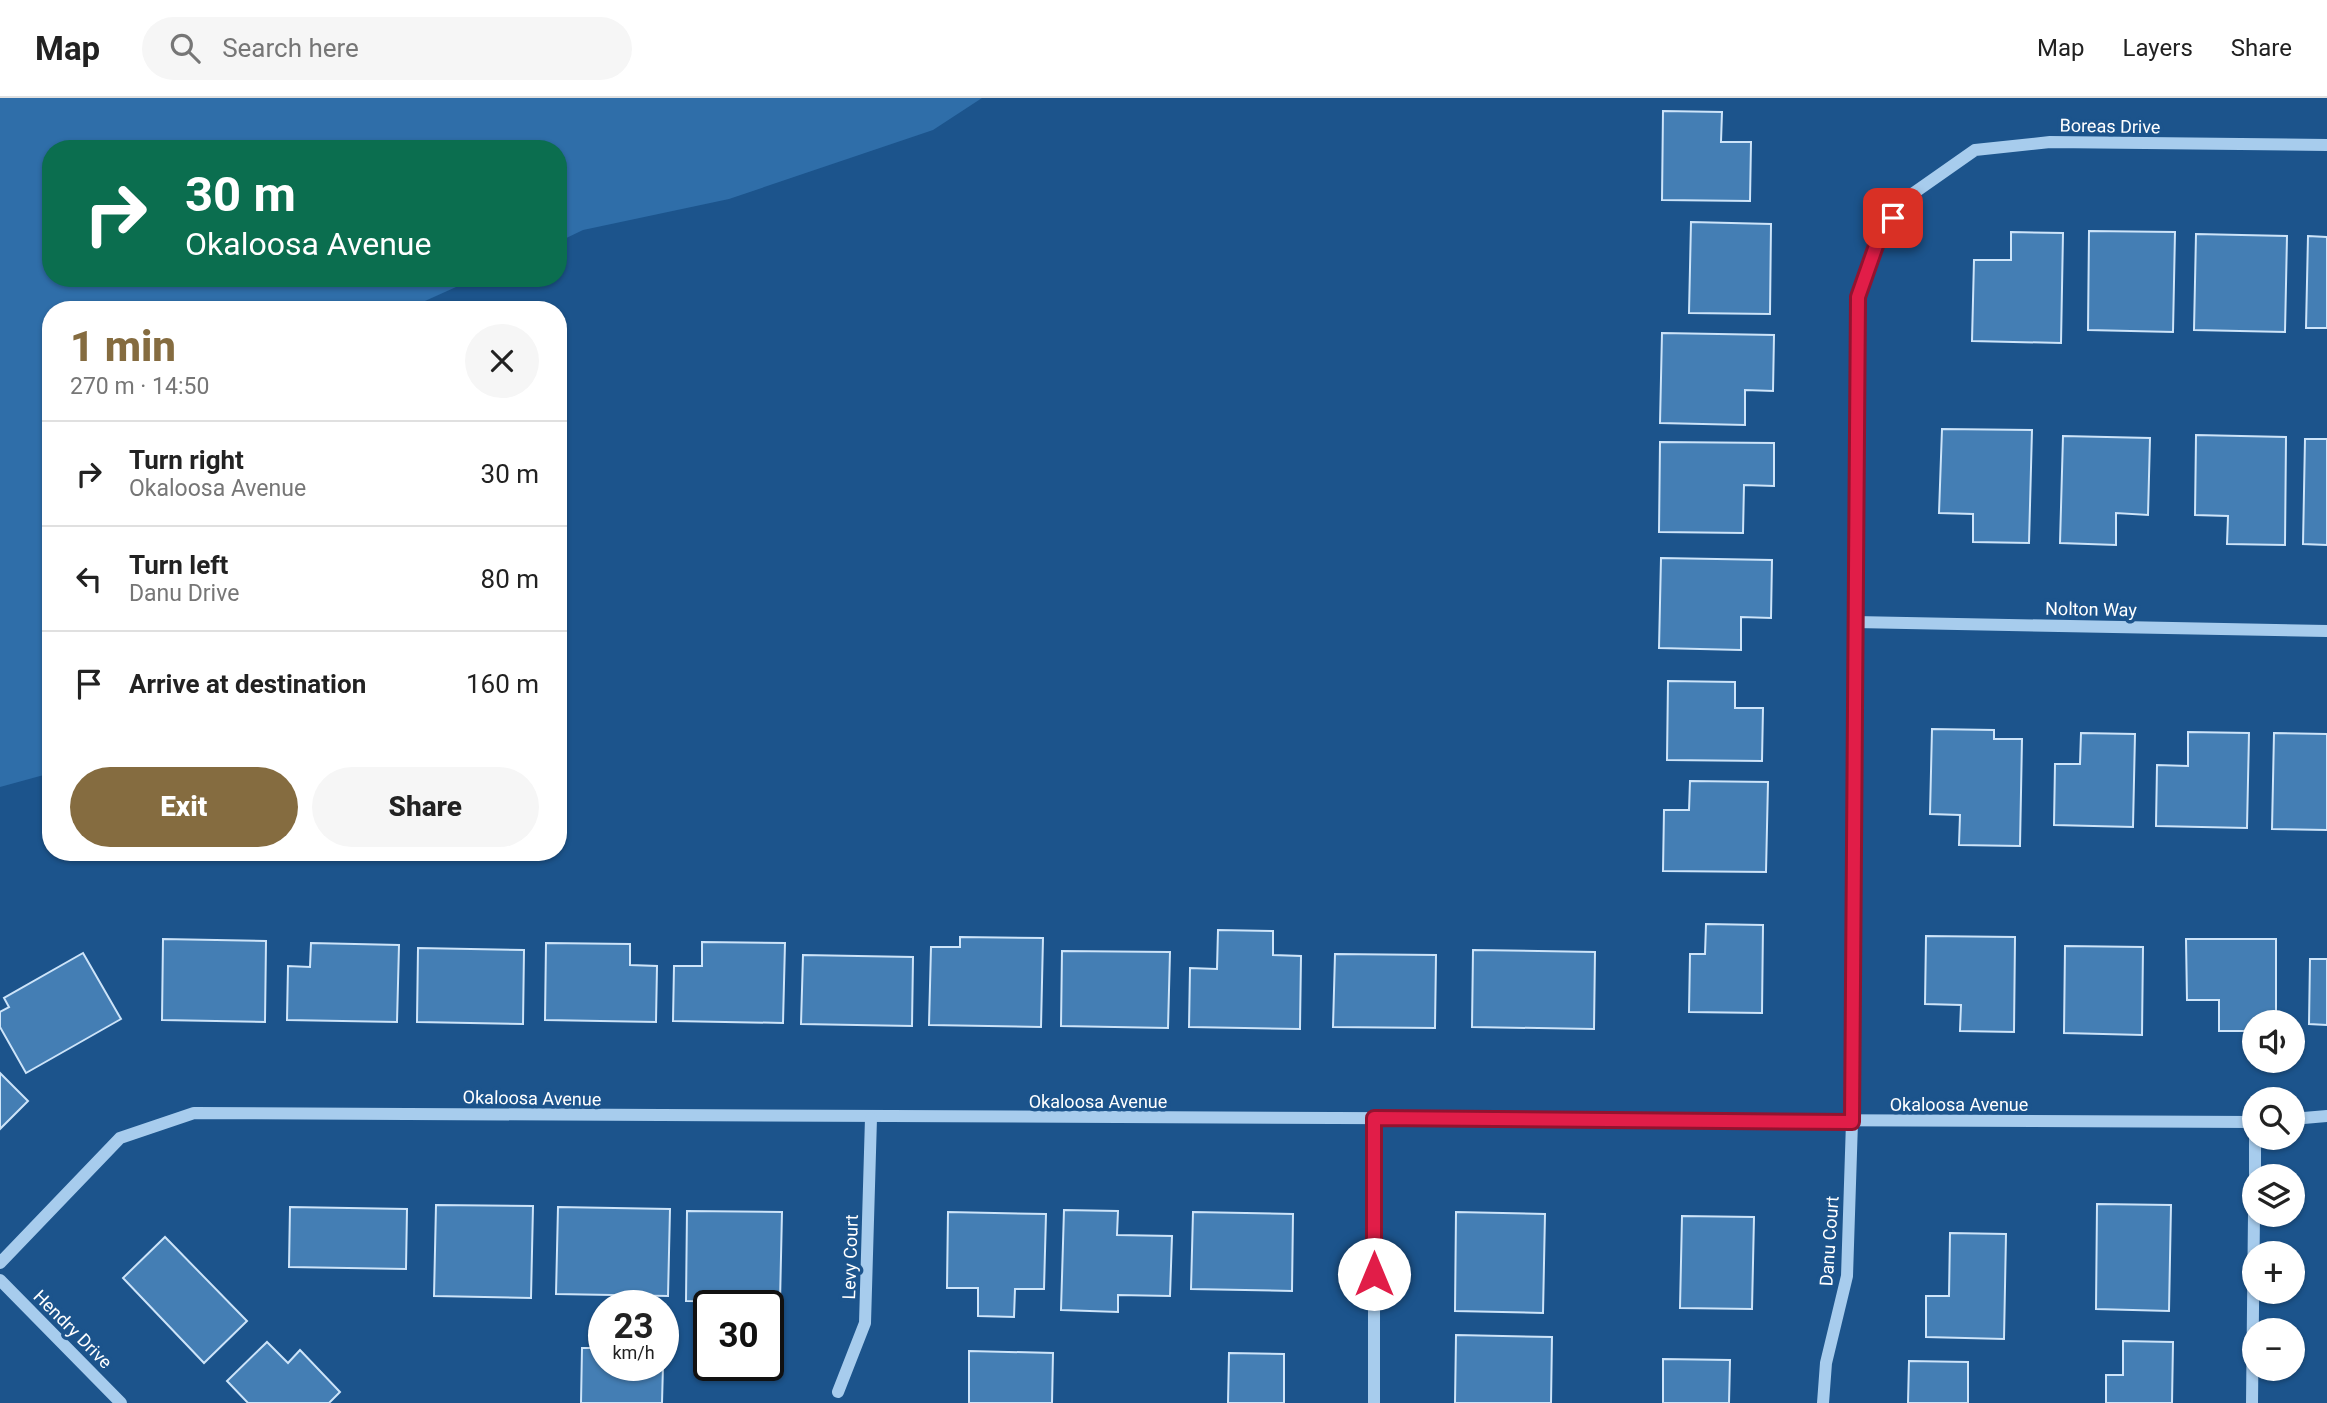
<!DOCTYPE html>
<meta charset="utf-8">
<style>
:root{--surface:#fff;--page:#f6f6f6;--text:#222;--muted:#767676;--line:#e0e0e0;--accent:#856c40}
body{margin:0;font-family:Roboto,sans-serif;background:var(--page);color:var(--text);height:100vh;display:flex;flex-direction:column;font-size:26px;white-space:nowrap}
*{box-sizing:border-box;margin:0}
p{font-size:23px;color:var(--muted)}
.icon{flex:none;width:38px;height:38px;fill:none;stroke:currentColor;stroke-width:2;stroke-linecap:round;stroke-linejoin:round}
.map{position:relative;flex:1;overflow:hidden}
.side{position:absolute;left:42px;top:203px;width:525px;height:560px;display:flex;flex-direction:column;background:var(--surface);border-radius:28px;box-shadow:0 2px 5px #0004}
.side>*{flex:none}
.top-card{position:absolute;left:42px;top:42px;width:525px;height:147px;border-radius:28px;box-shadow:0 2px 5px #0004;background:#0b6e4f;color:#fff;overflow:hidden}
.controls{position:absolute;left:2242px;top:912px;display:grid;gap:14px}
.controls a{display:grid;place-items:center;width:63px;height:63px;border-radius:50%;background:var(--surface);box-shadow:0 2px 5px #0004;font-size:35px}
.speed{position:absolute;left:588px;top:1192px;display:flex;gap:14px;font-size:35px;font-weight:700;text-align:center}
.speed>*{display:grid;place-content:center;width:91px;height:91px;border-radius:50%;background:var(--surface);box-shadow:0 2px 5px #0004;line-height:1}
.speed small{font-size:18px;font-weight:400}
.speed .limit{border:4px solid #111;border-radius:10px;background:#fff;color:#111}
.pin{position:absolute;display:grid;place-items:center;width:60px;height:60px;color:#fff;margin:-30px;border-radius:14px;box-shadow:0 4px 10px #0006}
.me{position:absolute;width:77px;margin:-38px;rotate:0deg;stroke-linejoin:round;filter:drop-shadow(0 0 5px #0008)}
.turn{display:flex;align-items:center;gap:24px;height:147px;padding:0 28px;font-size:32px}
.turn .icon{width:91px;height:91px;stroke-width:2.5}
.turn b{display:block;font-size:49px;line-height:60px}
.round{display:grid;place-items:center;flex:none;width:74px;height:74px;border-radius:37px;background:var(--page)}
.summary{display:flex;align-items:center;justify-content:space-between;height:119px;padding:0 28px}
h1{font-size:42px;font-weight:800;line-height:52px;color:var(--accent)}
.cta{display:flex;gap:14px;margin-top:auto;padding:14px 28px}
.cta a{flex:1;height:80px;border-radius:42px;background:var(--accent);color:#fff;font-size:28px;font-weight:800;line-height:80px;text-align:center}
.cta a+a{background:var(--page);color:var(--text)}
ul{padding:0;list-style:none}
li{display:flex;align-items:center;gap:21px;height:105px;padding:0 28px;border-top:2px solid var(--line)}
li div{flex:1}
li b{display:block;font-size:26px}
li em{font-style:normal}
header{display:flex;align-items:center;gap:42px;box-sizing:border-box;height:98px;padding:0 35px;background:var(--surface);border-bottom:2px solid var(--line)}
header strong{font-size:33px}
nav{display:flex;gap:38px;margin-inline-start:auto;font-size:24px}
.search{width:490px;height:63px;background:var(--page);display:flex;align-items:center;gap:18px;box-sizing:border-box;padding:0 24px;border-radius:38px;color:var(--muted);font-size:26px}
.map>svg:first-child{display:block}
</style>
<header>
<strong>Map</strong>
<div class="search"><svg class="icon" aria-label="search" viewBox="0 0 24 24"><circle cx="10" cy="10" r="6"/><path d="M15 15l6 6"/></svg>Search here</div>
<nav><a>Map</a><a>Layers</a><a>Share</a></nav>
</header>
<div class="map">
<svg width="2327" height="1305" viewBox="0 0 2327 1305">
<rect width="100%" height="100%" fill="#1c548c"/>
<!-- green -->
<polygon fill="#2f6ea9" points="0,0 982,0 933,32 729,101 583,132 558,144 558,51 51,51 51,180 476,180 405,212 51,212 51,675 0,689"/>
<!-- building -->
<g fill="#447eb4" stroke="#cde4f9" stroke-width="2">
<polygon points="1663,13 1722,14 1721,44 1751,44 1750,103 1662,102"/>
<polygon points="1691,124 1771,126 1770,216 1689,215"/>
<polygon points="2089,133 2175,134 2173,234 2088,232"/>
<polygon points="2011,134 2063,135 2061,245 1972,243 1974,162 2011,162"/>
<polygon points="2196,136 2287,138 2285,234 2194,232"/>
<polygon points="2308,138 2327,139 2327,230 2306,230"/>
<polygon points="1662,235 1774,237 1773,293 1745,292 1745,327 1660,325"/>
<polygon points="1942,331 2032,332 2029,445 1973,444 1973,416 1939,415"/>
<polygon points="2196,337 2286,339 2285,447 2227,446 2228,418 2195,417"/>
<polygon points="2063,338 2150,340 2148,417 2116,415 2116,447 2060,445"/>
<polygon points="2305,341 2327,341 2327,447 2303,446"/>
<polygon points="1660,344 1774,345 1774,388 1744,387 1743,435 1659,434"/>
<polygon points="1661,460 1772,462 1771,520 1741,519 1741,552 1659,550"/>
<polygon points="1668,583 1735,584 1735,610 1763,610 1762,663 1667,662"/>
<polygon points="1932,631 1994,632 1994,641 2022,641 2020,748 1959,747 1960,717 1930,716"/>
<polygon points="2188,634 2249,635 2247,730 2156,728 2157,667 2188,668"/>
<polygon points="2081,635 2135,636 2133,729 2054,727 2055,666 2080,666"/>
<polygon points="2274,635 2327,636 2327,732 2272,731"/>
<polygon points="1690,683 1768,684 1766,774 1663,773 1664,712 1689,712"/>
<polygon points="1706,826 1763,827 1762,915 1689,914 1690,856 1705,856"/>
<polygon points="1218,832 1273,833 1273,857 1301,858 1300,931 1189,929 1190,870 1217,871"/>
<polygon points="1926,838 2015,839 2014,934 1960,933 1961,907 1925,906"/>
<polygon points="960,839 1043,840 1041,929 929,927 931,849 960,849"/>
<polygon points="163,841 266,843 265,924 162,922"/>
<polygon points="2186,841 2276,841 2276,924 2254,924 2254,933 2219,933 2219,902 2187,902"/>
<polygon points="702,844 785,845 783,925 673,923 674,868 702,868"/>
<polygon points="311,845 399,847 397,924 287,922 288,868 310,869"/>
<polygon points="546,845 630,846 630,867 657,868 656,924 545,922"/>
<polygon points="2065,848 2143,849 2142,937 2064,935"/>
<polygon points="418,850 524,852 523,926 417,924"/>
<polygon points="1473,852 1595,854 1594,931 1472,929"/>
<polygon points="1062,853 1170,854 1168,930 1061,928"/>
<polygon points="83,855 121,921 26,975 0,929 0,914 9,909 4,900"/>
<polygon points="1335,856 1436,857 1435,930 1333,929"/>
<polygon points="803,857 913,859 912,928 801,926"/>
<polygon points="2310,861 2327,861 2327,927 2309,926"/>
<polygon points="0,975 28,1003 0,1031"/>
<polygon points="2097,1106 2171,1107 2169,1213 2096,1211"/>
<polygon points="436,1107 533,1108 531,1200 434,1198"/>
<polygon points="290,1109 407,1111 406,1171 289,1169"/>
<polygon points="558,1109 670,1111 668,1198 556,1196"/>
<polygon points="1064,1112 1118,1113 1117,1137 1172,1138 1170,1198 1118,1197 1118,1214 1061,1212"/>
<polygon points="687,1113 782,1114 780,1204 686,1203"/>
<polygon points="948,1114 1046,1116 1044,1191 1015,1191 1014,1219 978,1218 978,1190 947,1190"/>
<polygon points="1193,1114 1293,1116 1292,1193 1191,1191"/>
<polygon points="1456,1114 1545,1116 1543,1215 1455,1213"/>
<polygon points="1682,1118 1754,1119 1752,1211 1680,1210"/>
<polygon points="1950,1135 2006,1136 2004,1241 1926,1239 1926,1198 1949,1198"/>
<polygon points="165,1139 247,1223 204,1265 123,1180"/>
<polygon points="1456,1237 1552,1239 1551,1305 1455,1305"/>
<polygon points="2123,1243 2173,1244 2172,1305 2106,1305 2106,1277 2123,1277"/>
<polygon points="267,1244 288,1265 300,1252 340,1294 329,1305 248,1305 227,1283"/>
<polygon points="582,1250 604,1250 604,1267 663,1267 662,1305 581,1305"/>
<polygon points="969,1253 1053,1255 1052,1305 969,1305"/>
<polygon points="1229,1255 1284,1256 1284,1305 1228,1305"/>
<polygon points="1663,1261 1730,1262 1729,1305 1663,1305"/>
<polygon points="1909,1263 1968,1264 1968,1305 1908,1305"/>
</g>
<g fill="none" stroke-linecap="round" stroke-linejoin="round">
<!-- minor -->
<g stroke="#a7cced" stroke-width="12">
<polyline points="1855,524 2327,533"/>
<polyline points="1374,1020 1374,1305"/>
<polyline points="2292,1021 2327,1018"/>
<polyline points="2255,1078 2255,1040"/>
<polyline points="0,1165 120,1040 194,1015 2254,1024"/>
<polyline points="0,1182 121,1305"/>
<polyline points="838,1294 865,1225 871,1020"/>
<polyline points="1823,1305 1826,1265 1847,1178 1852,1024 1858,199 1878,142 1908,99 1975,52 2050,44 2327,47"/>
<polyline points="2252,1305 2254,1116"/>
</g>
</g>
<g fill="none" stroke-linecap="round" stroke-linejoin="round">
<!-- route casing -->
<g stroke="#92132f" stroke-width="18">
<polyline id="route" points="1374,1176 1374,1020 1852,1024 1858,199 1878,142 1893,120"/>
</g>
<!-- route -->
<use href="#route" stroke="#e11d48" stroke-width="12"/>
</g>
<g text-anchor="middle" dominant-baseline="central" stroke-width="7" stroke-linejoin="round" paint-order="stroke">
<!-- street labels -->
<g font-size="18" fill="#fff" stroke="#1c548c">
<text transform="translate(2110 28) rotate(1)">Boreas Drive</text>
<text transform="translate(2091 511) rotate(1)">Nolton Way</text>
<text transform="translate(532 1000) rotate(1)">Okaloosa Avenue</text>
<text x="1098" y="1003">Okaloosa Avenue</text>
<text x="1959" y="1006">Okaloosa Avenue</text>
<text transform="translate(1829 1143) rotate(-86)">Danu Court</text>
<text transform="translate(850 1159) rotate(-88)">Levy Court</text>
<text transform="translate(73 1231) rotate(45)">Hendry Drive</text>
</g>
</g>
</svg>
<div class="controls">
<a><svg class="icon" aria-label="sound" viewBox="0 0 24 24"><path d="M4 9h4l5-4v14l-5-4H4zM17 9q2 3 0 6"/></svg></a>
<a><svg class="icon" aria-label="search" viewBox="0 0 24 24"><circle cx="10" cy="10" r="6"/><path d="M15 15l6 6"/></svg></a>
<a><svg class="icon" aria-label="layers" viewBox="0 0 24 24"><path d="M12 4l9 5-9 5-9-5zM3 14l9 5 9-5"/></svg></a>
<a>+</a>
<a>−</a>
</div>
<div class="speed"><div>23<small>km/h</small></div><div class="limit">30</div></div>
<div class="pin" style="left:1893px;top:120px;background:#d93025"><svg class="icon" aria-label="arrive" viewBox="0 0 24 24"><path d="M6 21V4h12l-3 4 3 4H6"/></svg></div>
<svg class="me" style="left:1374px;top:1176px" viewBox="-20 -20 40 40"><circle r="19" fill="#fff"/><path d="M0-13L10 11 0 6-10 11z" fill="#e11d48"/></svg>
<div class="top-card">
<div class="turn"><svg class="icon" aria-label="right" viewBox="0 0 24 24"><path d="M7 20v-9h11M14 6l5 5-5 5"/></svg><div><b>30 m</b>Okaloosa Avenue</div></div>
</div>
<section class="side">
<div class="summary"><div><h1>1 min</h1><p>270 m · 14:50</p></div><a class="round"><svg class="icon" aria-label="close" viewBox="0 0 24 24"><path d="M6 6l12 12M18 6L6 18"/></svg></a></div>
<ul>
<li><svg class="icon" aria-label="right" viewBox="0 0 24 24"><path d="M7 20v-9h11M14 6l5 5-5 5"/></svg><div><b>Turn right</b><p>Okaloosa Avenue</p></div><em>30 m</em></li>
<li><svg class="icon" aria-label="left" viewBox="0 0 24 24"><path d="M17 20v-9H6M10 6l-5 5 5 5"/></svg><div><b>Turn left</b><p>Danu Drive</p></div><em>80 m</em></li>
<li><svg class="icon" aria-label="arrive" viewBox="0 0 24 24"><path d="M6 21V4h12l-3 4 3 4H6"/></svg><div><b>Arrive at destination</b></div><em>160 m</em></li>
</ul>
<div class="cta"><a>Exit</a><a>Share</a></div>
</section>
</div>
